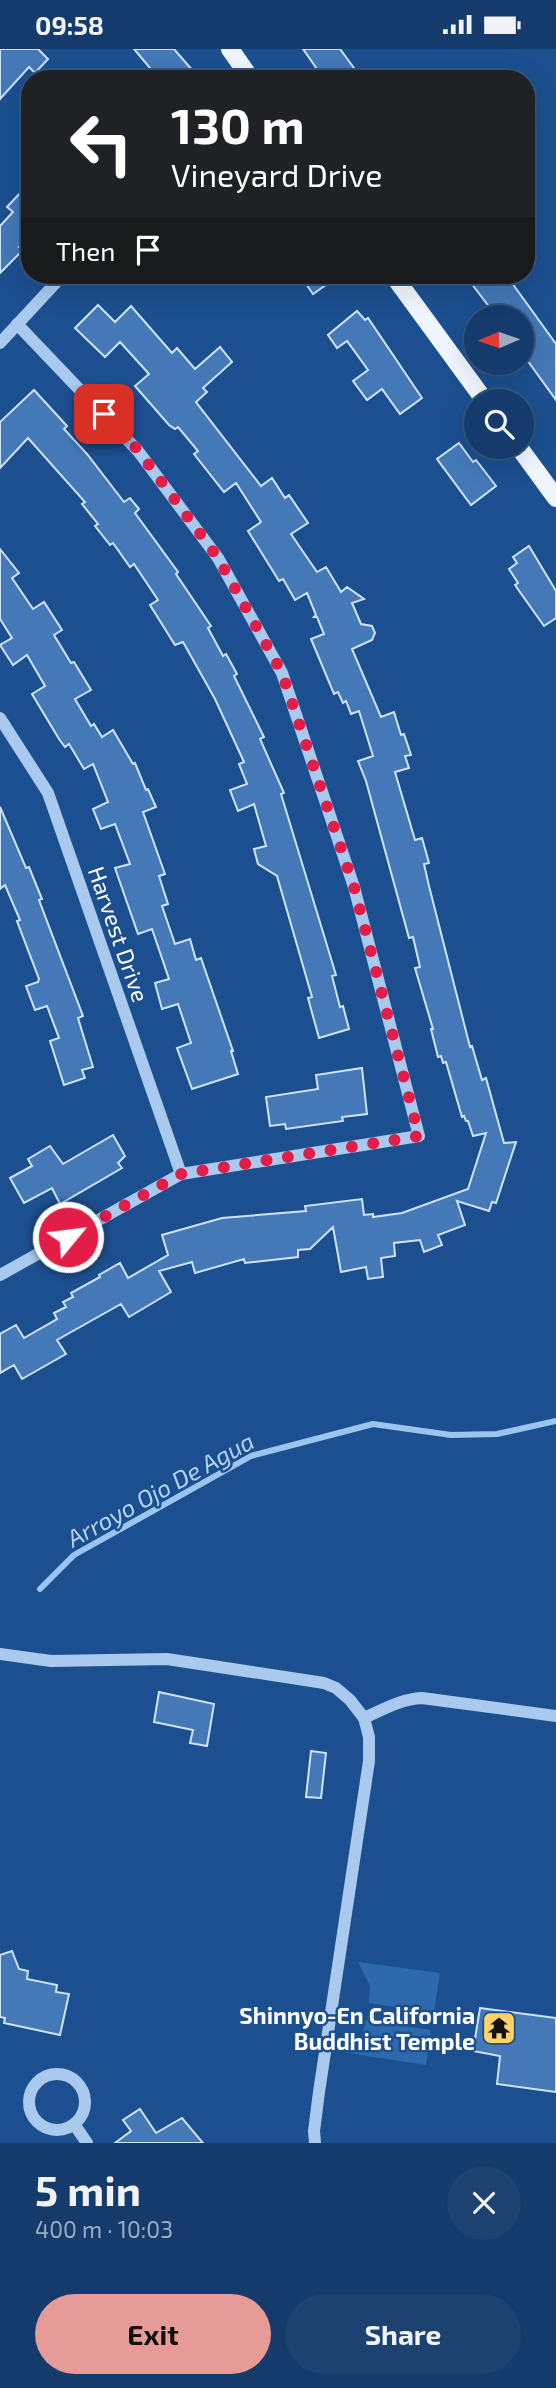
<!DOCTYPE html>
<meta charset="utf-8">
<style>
:root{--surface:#143b6b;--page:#1d4271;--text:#f1f3f6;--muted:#9dadc1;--line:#33557e;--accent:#e69b98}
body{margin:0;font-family:"Exo 2",sans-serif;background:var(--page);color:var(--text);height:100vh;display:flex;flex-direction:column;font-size:26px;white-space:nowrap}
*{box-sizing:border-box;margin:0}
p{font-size:23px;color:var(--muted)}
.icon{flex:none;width:38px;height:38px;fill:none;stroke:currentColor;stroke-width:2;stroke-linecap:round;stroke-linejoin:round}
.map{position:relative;height:2094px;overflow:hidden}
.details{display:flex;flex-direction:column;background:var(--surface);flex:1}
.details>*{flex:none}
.hud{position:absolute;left:21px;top:21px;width:514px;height:214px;border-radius:28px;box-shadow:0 7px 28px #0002,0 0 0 2px var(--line);background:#202124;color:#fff;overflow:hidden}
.needle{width:46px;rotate:268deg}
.controls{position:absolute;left:464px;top:256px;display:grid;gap:14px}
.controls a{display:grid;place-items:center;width:70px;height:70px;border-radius:50%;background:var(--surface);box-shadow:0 7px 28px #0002,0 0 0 2px var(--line);font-size:35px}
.pin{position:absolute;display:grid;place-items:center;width:60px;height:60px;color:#fff;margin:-30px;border-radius:14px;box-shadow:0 4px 10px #0006}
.me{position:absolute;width:77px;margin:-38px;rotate:61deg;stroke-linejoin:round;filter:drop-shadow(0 0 5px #0008)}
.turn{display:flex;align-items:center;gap:24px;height:147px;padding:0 35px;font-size:32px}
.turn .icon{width:91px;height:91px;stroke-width:2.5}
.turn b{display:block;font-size:49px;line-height:60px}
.then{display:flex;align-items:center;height:66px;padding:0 35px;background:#0003;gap:14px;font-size:26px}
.round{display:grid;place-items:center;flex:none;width:74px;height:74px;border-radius:37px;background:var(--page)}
.overview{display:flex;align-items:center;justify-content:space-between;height:119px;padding:0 35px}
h1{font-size:42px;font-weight:700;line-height:52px}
.primary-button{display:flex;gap:14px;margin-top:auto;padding:14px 35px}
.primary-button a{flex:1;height:80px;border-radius:42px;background:var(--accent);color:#111;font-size:28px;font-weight:700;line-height:80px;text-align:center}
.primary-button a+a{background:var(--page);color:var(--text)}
.status{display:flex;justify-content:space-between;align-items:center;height:49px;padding:0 35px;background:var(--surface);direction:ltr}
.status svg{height:19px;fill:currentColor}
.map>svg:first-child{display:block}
</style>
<div class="status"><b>09:58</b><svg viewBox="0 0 49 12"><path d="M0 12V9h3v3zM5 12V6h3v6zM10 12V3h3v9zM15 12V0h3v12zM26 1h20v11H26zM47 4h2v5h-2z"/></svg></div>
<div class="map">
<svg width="556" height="2094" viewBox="0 0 556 2094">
<rect width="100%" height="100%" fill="#1b4f8f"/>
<!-- green -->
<g fill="#2e69ad">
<polygon points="358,1913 440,1924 434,1964 369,1954 370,1937"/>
<polygon points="366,1971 431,1981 426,2016 348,2004 362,1987"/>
</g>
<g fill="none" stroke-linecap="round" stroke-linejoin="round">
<!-- stream -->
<polyline stroke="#9cc4f0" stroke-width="6" points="40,1540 74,1506 251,1407 373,1375 451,1386 497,1385 556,1372"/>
</g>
<!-- building -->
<g fill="#4478b7" stroke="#cfe3fa" stroke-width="2">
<polygon points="0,0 38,0 48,10 35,24 29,18 0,50"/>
<polygon points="134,0 174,0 193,22 184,30 138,30 150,19"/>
<polygon points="303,0 340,0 362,30 324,30"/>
<polygon points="20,144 26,149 30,145 30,187 19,198 23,201 0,224 0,177 13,163 7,158"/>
<polygon points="300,226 340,226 313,245"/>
<polygon points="465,226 503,226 510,235 512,234 556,295 556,351 522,304 522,268 497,268"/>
<polygon points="98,256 115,273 131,257 172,304 177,299 195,320 220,298 232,313 203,339 207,343 196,353 261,437 272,429 285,449 289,446 308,474 291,485 317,523 326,518 341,543 347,538 364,550 352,554 361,575 372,577 375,584 372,591 352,600 381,668 394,663 401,686 404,685 411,706 405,707 409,719 395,723 415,791 422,789 429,814 424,815 429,837 470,998 472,997 482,1031 486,1029 504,1094 516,1093 496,1154 492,1153 489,1162 457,1152 465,1176 438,1186 442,1196 424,1203 420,1191 394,1194 395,1207 381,1209 383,1228 368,1230 366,1218 341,1223 333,1178 310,1200 298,1201 298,1208 245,1214 244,1210 195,1224 192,1213 159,1222 171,1243 129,1268 121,1255 57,1291 66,1305 22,1330 14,1316 0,1324 0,1285 16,1276 24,1289 57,1270 54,1264 66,1258 63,1253 73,1248 71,1244 100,1228 99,1226 120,1214 128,1229 168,1206 162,1186 222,1169 306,1162 305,1157 362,1150 364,1166 373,1165 373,1168 402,1164 468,1140 486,1084 473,1087 468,1072 466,1072 464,1067 462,1068 446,1013 443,1014 441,1007 438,1008 431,980 433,980 415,919 420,918 413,888 409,889 366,732 358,712 373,707 359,662 351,665 346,652 343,654 338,643 334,645 311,590 324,585 317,568 314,568 316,566 307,544 295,551 283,530 279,532 248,482 261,473 236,434 224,443 194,405 198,402 178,378 175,380 169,376 135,337 149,325 120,293 105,308 75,279"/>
<polygon points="357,262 365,271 368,269 422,349 400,365 382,340 367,351 353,332 368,321 347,292 337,299 328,286"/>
<polygon points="34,341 67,377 64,380 87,405 124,453 130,449 139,460 135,464 178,523 176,525 211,577 208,579 223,607 226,605 237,625 234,627 264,688 260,690 284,744 281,745 336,926 332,927 340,958 343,957 349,980 319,989 308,949 312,948 277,827 258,815 254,800 266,797 254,755 238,762 230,741 247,735 239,715 244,713 215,650 183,593 175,596 150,556 158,551 134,515 130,518 113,494 110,496 95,477 98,475 82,455 85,453 28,389 0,419 0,373"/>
<polygon points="459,394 473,413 476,411 496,437 471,456 437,410"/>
<polygon points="529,497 556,542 556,569 544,577 515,536 518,534 509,520 517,514 513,508"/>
<polygon points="0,500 19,524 12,529 33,560 44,553 62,581 54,586 71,614 74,613 91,641 75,650 91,677 94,675 102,688 113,681 133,715 135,714 146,741 148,740 156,758 143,763 165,825 159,827 168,855 162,857 175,895 190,890 196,911 201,909 233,1002 231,1002 238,1025 192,1040 177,999 191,994 178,955 162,960 155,934 169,930 152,880 138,885 115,819 130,815 115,775 101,780 93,760 108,753 93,715 84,720 69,695 65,698 59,690 32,645 45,637 27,606 13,616 0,596 12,589 0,570"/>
<polygon points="0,758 26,819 29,818 42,850 39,851 83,967 78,969 93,1018 82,1021 85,1029 64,1036 50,992 59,989 47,957 35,961 26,937 38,933 39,930 17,872 20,871 5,836 0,840"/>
<polygon points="362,1019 367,1065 342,1068 343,1072 286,1080 285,1075 270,1077 266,1048 318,1040 316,1026"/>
<polygon points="113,1086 125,1107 118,1114 122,1119 60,1155 52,1139 24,1154 10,1129 32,1117 28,1110 50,1097 63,1115"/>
<polygon points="159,1643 214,1655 207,1697 190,1694 193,1681 154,1673"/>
<polygon points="311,1702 326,1704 321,1749 306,1748"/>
<polygon points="12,1902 19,1920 28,1922 27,1930 57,1936 56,1943 69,1945 60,1986 4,1974 5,1969 0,1968 0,1906"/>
<polygon points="480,1959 556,1969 556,2043 497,2035 500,2007 473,2002"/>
<polygon points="140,2060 156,2084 182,2069 203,2094 115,2094 131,2082 123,2071"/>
</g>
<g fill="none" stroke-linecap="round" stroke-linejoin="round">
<!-- minor -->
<g stroke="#a9c9ee" stroke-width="12">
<polyline points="0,294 63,226"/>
<polyline points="0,669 48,744 181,1125"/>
<polyline points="0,1226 181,1125 419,1087 354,838 282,624 218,509 138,402 17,275"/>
<polyline points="0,1605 51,1612 167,1610 324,1634 336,1639 350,1651 364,1669 369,1688 369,1712 319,2043 314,2082 315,2094"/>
<path d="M364,1669C384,1660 401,1650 422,1649L556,1667"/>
<circle cx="57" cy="2053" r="28"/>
<polyline points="74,2075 87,2094"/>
</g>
<!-- major -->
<g stroke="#f0f6ff" stroke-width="18">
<polyline points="230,0 251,30"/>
<polyline points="393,226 485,352"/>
<polyline points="518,397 556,449"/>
</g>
</g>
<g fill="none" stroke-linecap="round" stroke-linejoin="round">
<!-- route -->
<polyline stroke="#e11d48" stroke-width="12" stroke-dasharray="0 21.6" points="68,1188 181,1125 419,1087 354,838 282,624 218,509 138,401 104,365"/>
</g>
<!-- icons -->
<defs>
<g id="temple-square" transform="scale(1.75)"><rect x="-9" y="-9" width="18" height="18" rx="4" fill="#ffd166" stroke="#1b4f8f"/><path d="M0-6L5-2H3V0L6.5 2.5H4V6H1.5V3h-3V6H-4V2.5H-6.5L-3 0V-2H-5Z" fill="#111"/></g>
</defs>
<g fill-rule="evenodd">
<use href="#temple-square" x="499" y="1979"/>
</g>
<g text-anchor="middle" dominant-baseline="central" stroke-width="5" stroke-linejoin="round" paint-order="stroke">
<!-- street labels -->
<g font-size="23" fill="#fff" stroke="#1b4f8f">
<text transform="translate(119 885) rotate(71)">Harvest Drive</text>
</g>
<!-- poi labels -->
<g font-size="23" font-weight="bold" fill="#fff" stroke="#1b4f8f" text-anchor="end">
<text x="475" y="1966">Shinnyo-En California<tspan x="475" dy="26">Buddhist Temple</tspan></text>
</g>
<!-- water labels -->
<g font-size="24" font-style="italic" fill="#b5d3f5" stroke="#1b4f8f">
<text transform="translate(160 1440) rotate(-29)">Arroyo Ojo De Agua</text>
</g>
</g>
</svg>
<div class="controls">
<a><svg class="needle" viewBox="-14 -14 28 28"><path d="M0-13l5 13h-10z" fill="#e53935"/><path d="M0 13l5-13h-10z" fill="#9dadc1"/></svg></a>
<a><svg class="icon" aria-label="search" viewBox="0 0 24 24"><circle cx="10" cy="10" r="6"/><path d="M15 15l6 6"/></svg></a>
</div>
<div class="pin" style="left:104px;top:365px;background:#d93025"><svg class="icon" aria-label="arrive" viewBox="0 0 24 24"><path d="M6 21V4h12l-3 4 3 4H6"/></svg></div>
<svg class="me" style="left:68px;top:1188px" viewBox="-20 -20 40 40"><circle r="17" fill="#e11d48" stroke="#fff" stroke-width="3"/><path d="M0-11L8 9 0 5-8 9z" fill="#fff"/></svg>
<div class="hud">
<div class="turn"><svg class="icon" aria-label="left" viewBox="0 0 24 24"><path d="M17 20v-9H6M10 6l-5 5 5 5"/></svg><div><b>130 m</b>Vineyard Drive</div></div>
<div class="then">Then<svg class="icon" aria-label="arrive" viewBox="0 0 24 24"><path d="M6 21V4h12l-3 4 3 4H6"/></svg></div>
</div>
</div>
<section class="details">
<div class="overview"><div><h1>5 min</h1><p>400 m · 10:03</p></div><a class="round"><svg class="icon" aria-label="close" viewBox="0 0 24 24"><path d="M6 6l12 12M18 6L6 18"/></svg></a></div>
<div class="primary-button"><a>Exit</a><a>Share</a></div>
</section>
